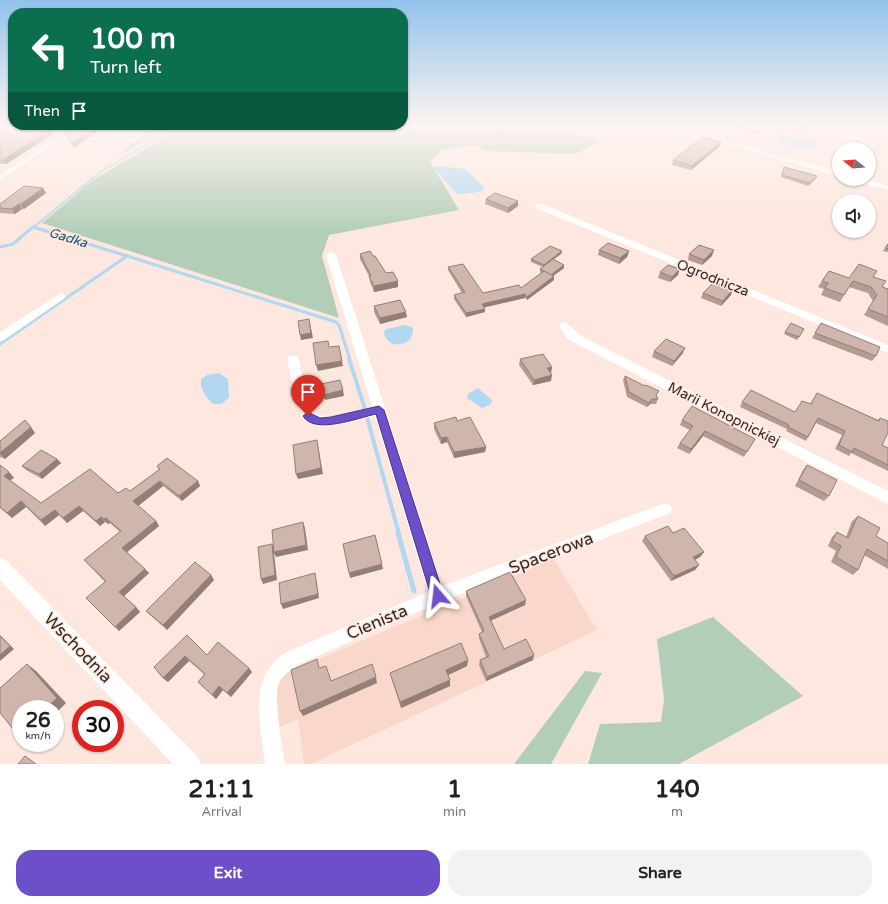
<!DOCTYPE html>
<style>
:root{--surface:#fff;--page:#f2f2f2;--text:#222;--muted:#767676;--accent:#6d50c9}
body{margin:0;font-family:"Varela Round",sans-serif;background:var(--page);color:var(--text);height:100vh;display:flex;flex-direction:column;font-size:15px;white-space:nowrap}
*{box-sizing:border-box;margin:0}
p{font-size:13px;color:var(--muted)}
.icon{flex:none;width:22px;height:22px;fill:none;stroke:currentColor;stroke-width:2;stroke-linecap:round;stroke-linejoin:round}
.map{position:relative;height:764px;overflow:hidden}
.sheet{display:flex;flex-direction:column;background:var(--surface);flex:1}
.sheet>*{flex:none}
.guide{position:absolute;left:8px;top:8px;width:400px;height:122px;border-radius:16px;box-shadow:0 1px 3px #0004;background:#0b6e4f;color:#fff;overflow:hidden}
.needle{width:26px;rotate:287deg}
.controls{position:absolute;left:832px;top:142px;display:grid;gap:8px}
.controls a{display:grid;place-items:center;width:44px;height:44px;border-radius:50%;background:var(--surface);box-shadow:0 1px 3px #0004;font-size:20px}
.speed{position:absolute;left:12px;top:700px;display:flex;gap:8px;font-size:20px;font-weight:700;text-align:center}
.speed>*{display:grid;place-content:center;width:52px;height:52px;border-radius:50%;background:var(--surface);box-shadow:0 1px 3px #0004;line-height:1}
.speed small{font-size:10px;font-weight:400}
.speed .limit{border:6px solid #d22;background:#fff;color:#111}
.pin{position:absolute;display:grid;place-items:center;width:34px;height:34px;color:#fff;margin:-41px -17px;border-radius:50% 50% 50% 0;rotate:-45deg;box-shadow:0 0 4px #0007}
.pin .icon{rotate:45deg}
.me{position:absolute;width:44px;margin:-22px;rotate:343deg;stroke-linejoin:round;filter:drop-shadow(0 0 3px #0008)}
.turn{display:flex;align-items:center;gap:14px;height:84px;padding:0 16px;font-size:18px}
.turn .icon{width:52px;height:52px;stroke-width:2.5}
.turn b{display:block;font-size:28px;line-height:34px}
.then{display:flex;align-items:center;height:38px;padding:0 16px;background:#0003;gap:8px;font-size:15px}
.eta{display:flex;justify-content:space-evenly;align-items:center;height:68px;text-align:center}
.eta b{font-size:24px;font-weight:800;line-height:28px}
.action{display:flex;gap:8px;margin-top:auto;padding:8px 16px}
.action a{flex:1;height:46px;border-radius:16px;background:var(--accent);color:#fff;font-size:16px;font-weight:800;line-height:46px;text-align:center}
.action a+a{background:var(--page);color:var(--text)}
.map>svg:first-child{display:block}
</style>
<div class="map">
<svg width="888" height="764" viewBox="0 0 888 764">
<rect width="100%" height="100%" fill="#fde7df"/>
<!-- built -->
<polygon fill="#f9d7ca" points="554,559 597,630 311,764 304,764 298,719 280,727 276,689 281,679 288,672"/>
<!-- green -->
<g fill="#b3ceb8">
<polygon points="154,126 172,126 118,156"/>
<polygon points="184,126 398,126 398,127 440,131 504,129 568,133 596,138 597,142 576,154 488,151 475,145 441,150 430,162 459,210 329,235 322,256 339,318 42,223 93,180"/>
<polygon points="713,617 803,696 679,764 588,764 600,724 661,722 664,699 657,639"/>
<polygon points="585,671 602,673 551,764 514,764"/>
</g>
<!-- water -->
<g fill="#b2d8f1">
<polygon points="782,134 814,141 815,144 813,149 790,146 777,142 777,140"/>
<polygon points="438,166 465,169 483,186 484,190 473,193 457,194 434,168"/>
<path d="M405,325L413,328C414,349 385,350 384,331L387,329Z"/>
<path d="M219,373L228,379L229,398L221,404H213C205,396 200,390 201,379L207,375Z"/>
<polygon points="478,388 492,400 491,404 482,408 467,398 468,394"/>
</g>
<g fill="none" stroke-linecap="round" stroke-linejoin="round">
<!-- stream-far3 -->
<polyline stroke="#b2d8f1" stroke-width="2" points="34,227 100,172 179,126"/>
<!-- stream-far2 -->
<g stroke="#b2d8f1" stroke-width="3">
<polyline points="0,247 13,244 33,227"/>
<polyline points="127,256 336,322 339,325 350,360"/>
<polyline points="0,344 127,256 33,227 34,226"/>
</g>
<!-- stream-far1 -->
<polyline stroke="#b2d8f1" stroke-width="4" points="349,359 364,406 399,534"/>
<!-- stream -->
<polyline stroke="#b2d8f1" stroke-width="5" points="398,533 414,591"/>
<!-- minor -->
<g fill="#fff" fill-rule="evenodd">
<polygon points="72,126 80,126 0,180 0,175"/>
<polygon points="673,126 681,126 686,130 829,169 836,157 839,157 839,165 836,171 839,172 839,176 682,132"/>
<polygon points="857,126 863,126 850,149 842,149"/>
<polygon points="852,179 865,179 888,186 888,190 853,181"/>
<polygon points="536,204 542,204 888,345 888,353 536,208 535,206"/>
<path d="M331,252L336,255L442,586L665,503L670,505L672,509L670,513L441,602L299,664C292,669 282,675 279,683C273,701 282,745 285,764H265C261,724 246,677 287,652L428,592L375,416C351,422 329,430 305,421L297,405L287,359L289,356H297L299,359C303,376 303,400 314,414C332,421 355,412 372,407L326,255Z"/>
<polygon points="61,293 66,296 65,298 4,340 0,341 0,332"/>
<path d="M564,322C569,323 576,333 583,337L888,491V504L575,343L567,338L559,325L560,323Z"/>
</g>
<!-- tertiary -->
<polygon fill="#fff" fill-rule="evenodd" points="0,558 7,561 197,756 201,764 173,764 0,580"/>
</g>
<!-- wall -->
<g fill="#b29c93">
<polygon points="0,126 35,126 32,128 51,129 53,134 6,164 0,164"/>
<polygon points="612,126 625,126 623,128"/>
<polygon points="725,126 766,126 756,134"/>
<polygon points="794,126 812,126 809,133 792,130"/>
<polygon points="68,130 74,148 67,137 65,132"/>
<polygon points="721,142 719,147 691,170 672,165 673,160"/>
<polygon points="784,167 817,176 816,178 808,186 781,177"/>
<polygon points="43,188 46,193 24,209 22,209 15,214 0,213 0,208"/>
<polygon points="486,199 518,201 518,206 508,213 485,204"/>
<polygon points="888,244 888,252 883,251"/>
<polygon points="599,250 629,251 627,257 619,264 598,255"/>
<polygon points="562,251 561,254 553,259 564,268 553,276 554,280 527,300 525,298 484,307 485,312 466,317 454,299 454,295 462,293 448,270 448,267 483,293 521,288 541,273 540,272 540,269 543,267 531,262 531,259"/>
<polygon points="360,254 373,256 386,273 398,281 398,287 374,292 370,282 369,276 360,259"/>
<polygon points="689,254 712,256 702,265 688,260"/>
<polygon points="660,272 678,275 670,282 658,278"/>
<polygon points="873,277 882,287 888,289 888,326 864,315 873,301 868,293 849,287 840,302 821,295 824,289 818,287 822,281"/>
<polygon points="703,293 731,295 721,306 701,298"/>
<polygon points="374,306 407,317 380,324 374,312"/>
<polygon points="821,323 876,356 872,361 812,338"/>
<polygon points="804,329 797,340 784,334 785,332"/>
<polygon points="654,351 683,353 672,366 652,357"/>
<polygon points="520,359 552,367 551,373 551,381 533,385 519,365"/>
<polygon points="625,376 657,396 658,399 656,404 650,404 647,407 627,397 623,380"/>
<polygon points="817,393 878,420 880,418 882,445 888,448 888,471 851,453 849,456 835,449 842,435 816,423 806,441 786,431 787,429 740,407 742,402 795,412 810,404"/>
<polygon points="682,420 755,439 744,457 703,436 689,454 677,448 680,443 690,430 680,425"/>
<polygon points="457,421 486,447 485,452 454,458 447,442 441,444 434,429 434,423"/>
<polygon points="35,433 5,459 0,457 0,441"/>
<polygon points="57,459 61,463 42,479 26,470 22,466"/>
<polygon points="0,465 9,472 14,478 10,480 41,503 130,491 159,470 157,466 198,481 200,486 182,501 163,486 138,506 156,521 159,526 127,552 149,573 124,596 136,607 140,612 119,631 105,582 84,560 120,532 110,523 108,524 105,522 100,526 83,511 67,523 59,515 45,526 26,507 12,518 0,508"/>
<polygon points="807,465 829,496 824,501 795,486 803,470"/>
<polygon points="858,516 876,536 888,543 888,569 864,555 858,570 853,575 831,562 836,551 828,546 832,537 837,532 846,537 852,521"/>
<polygon points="673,533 704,552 700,557 695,560 699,565 695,570 671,581 642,541 645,536"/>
<polygon points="211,575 214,580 167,630 150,615 146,611"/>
<polygon points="466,591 525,605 491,620 504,649 533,660 486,681 479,665 480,660 486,657 479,638 479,634 482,632 466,596"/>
<polygon points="187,635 207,655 252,672 231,697 223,690 216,699 198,682 204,674 189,661 168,682 163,678"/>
<polygon points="468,660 467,666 448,675 450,686 401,708 392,680 390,673"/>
</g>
<!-- shaded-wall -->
<g fill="#917f78">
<polygon points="27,126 35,126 26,132 24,128"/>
<polygon points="98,126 106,126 74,148 72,143"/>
<polygon points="764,126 766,126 756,134 757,132"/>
<polygon points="51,129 53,134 6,164 3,160"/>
<polygon points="721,142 719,147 691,170 692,166"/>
<polygon points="817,176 816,178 808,186 810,183"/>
<polygon points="43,188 46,193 24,209 21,204"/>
<polygon points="518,201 518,206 508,213 508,208"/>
<polygon points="19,204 22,209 15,214 12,209"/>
<polygon points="714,250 712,256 702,265 704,260"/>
<polygon points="562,251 561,254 543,267 544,265"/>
<polygon points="629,251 627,257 619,264 620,258"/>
<polygon points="564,265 564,268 550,278 551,275"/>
<polygon points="680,269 678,275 670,282 672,277"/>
<polygon points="554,276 554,280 527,300 527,297"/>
<polygon points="398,281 398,287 374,292 374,286"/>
<polygon points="733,289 731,295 721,306 723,301"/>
<polygon points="525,294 525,298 482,308 482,304"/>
<polygon points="485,309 485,312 466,317 466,313"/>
<polygon points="406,312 407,317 380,324 380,318"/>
<polygon points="309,319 313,338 301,340 300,335"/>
<polygon points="685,348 683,353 672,366 674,361"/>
<polygon points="342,361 343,366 318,371 316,365"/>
<polygon points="552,367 551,373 546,374 547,368"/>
<polygon points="552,375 551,381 533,385 534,380"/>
<polygon points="343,390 344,396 325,400 323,395"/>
<polygon points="652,399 650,404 647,407 649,403"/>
<polygon points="31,427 35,433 5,459 0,453"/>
<polygon points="705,431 703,436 689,454 691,449"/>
<polygon points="447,437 447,442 441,444 441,438"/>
<polygon points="317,440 323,474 298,479 296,474"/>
<polygon points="486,447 485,452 454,458 454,452"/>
<polygon points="57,459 61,463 42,479 39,474"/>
<polygon points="9,472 14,478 9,481 4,476"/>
<polygon points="160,481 163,486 137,507 133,501"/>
<polygon points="198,481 200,486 182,501 179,496"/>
<polygon points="21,501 26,507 12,518 7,513"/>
<polygon points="79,506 83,511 67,523 63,518"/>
<polygon points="55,510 59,515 45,526 41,520"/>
<polygon points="101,517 105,522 100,526 96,521"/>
<polygon points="106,518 110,523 108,524 104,519"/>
<polygon points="156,521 159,526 126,553 122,548"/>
<polygon points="303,522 305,528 308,550 276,557 274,553 277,580 263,584 261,579 272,544 274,549"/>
<polygon points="704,552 700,557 690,562 693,557"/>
<polygon points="382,564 383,569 350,578 349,573"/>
<polygon points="699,565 695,570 671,581 674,576"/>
<polygon points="145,569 149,573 123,597 119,592"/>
<polygon points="315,573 316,578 319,598 283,609 281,604"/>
<polygon points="211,575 214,580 167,630 163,625"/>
<polygon points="526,600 525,605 488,622 489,617"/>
<polygon points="136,607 140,612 119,631 115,627"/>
<polygon points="0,635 14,649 0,661"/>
<polygon points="534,655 533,660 486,681 487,677"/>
<polygon points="185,656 189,661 168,682 163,678"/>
<polygon points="468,660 467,666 446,676 446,670"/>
<polygon points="27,664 36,671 66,703 55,714 55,709 45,709"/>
<polygon points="249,668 252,672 231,697 227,693"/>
<polygon points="376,677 377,683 303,716 300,711"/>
<polygon points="450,680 450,686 401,708 400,702"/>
<polygon points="219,686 223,690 216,699 212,695"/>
<polygon points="21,732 21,736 18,735"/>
</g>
<!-- building -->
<g fill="#cfb5ab" stroke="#917f78">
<polygon points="0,126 27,126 24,128 51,129 3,160 0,160"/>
<polygon points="81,126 98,126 72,143 65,132 68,130 75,130"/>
<polygon points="735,126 764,126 757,132"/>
<polygon points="796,126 812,126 811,129"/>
<polygon points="703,137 721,142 692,166 673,160"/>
<polygon points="784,167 817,176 810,183 782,175"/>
<polygon points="24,186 43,188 21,204 19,204 12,209 0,208 0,204"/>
<polygon points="495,193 518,201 508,208 486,199"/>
<polygon points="608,243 629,251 620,258 599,250"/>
<polygon points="888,244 888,249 885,248"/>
<polygon points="699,245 714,250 704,260 689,254"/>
<polygon points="550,246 562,251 544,265 531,259"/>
<polygon points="370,251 373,256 375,256 386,273 393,272 398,281 374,286 369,276 371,276 360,254"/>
<polygon points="553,259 564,265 551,275 540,269"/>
<polygon points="463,264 483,293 519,285 521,288 544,271 554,276 527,297 525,294 482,304 485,309 466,313 454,295 465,292 448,267"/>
<polygon points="859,264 877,271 873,277 886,281 882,287 888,289 888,317 868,309 877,295 871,287 853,281 844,295 825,288 828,283 822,281 829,271 849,278"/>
<polygon points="668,265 680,269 672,277 660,272"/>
<polygon points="714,282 733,289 723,301 703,293"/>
<polygon points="400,300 406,312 380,318 374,306"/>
<polygon points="309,319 311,333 300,335 298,321"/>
<polygon points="791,323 804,329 799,337 785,332"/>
<polygon points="821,323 880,347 876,356 815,333"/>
<polygon points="666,339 685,348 674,361 654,351"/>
<polygon points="328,341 329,347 339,346 342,361 316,365 313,343"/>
<polygon points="543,354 552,367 547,368 552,375 534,380 520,359"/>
<polygon points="625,376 645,386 646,385 659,391 656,395 658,399 652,399 649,403 629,392"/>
<polygon points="340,380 343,390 323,395 321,384"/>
<polygon points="751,390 795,412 802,401 811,404 817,393 879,421 880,418 888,421 888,433 882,445 888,448 888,465 854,448 852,452 839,445 845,431 818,418 808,437 788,427 789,425 742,402"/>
<polygon points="692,406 755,439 747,452 705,431 691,449 680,443 693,426 682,420"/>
<polygon points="456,417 457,421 470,417 486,447 454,452 447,437 441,438 434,423"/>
<polygon points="25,420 31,427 0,453 0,441"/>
<polygon points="317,440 321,468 296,474 293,445"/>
<polygon points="41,450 57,459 39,474 22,466"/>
<polygon points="167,458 198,481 179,496 160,481 133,501 156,521 122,548 145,569 119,592 136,607 115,627 86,598 106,581 84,560 121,531 106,518 104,519 101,517 96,521 79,506 63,518 55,510 41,520 21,501 7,513 0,507 0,465 9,472 4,476 41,503 90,469 118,493 126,488 130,491 160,469 157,466"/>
<polygon points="807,465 837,480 829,496 799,480"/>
<polygon points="858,516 880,528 876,536 888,543 888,561 867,549 858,570 836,557 841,546 832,541 837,532 848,538"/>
<polygon points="303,522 306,545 274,552 272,530"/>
<polygon points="668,526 673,533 684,528 704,552 693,557 699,565 674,576 645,536"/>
<polygon points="375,535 382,564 349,573 343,544"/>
<polygon points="272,544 275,575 261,579 258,547"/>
<polygon points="195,562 211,575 163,625 146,611"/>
<polygon points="510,572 526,600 489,617 504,649 526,639 534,655 487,677 480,660 489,656 479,634 484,631 466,591"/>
<polygon points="315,573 318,594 281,604 279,583"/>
<polygon points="187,635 207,655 218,642 249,668 227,693 219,686 212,695 198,682 205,674 185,656 163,678 154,667"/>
<polygon points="0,636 10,646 0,655"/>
<polygon points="461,643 468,660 446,670 450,680 400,702 390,673"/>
<polygon points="317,659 319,668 326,666 331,681 372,664 376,677 300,711 291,670"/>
<polygon points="27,664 57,698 45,709 21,709 21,732 18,735 0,713 0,688"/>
<polygon points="25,756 36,764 18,764"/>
</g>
<!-- sky -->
<linearGradient id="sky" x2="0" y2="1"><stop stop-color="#92c2ec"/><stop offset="0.54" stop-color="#fef4f1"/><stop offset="1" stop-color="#fef4f1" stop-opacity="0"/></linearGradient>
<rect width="888" height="233" fill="url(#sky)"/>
<!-- route -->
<path fill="#6d50c9" stroke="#473483" d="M379,406L384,410L444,596L442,600L438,602L433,600L431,596L376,414C358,418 314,435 303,416L308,412L320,418L331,417Z"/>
<g text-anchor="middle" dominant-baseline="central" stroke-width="3" stroke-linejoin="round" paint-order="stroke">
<!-- far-water labels -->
<g font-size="13" font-style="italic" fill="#155677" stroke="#fde7df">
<text transform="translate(68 238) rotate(17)">Gadka</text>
</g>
<!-- street labels -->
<g font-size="14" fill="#322824" stroke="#fde7df">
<text transform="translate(713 278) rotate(22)">Ogrodnicza</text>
<text transform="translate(724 414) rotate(27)">Marii Konopnickiej</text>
</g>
<!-- near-street labels -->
<g font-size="17" fill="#322824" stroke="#fde7df">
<text transform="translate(551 553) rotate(-21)">Spacerowa</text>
<text transform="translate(377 622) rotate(-23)">Cienista</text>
<text transform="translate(78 648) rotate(46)">Wschodnia</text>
</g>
</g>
</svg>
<div class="controls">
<a><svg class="needle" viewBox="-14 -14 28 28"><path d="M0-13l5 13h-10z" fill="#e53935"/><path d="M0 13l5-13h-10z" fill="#767676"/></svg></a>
<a><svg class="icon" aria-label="sound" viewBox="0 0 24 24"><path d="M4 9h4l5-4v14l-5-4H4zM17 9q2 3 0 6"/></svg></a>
</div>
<div class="speed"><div>26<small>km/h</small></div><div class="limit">30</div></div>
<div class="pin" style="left:308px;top:416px;background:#d93025"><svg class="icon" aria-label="arrive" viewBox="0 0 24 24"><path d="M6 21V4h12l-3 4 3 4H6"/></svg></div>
<svg class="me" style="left:438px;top:596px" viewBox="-20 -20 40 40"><path d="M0-17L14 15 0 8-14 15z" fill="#6d50c9" stroke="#fff" stroke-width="4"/></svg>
<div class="guide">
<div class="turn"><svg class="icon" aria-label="left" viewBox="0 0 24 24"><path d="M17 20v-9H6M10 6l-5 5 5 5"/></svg><div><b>100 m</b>Turn left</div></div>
<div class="then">Then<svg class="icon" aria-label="arrive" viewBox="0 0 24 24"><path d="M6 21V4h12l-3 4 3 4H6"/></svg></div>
</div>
</div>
<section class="sheet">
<div class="eta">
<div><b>21:11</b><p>Arrival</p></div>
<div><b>1</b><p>min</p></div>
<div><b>140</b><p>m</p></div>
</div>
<div class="action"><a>Exit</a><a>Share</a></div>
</section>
